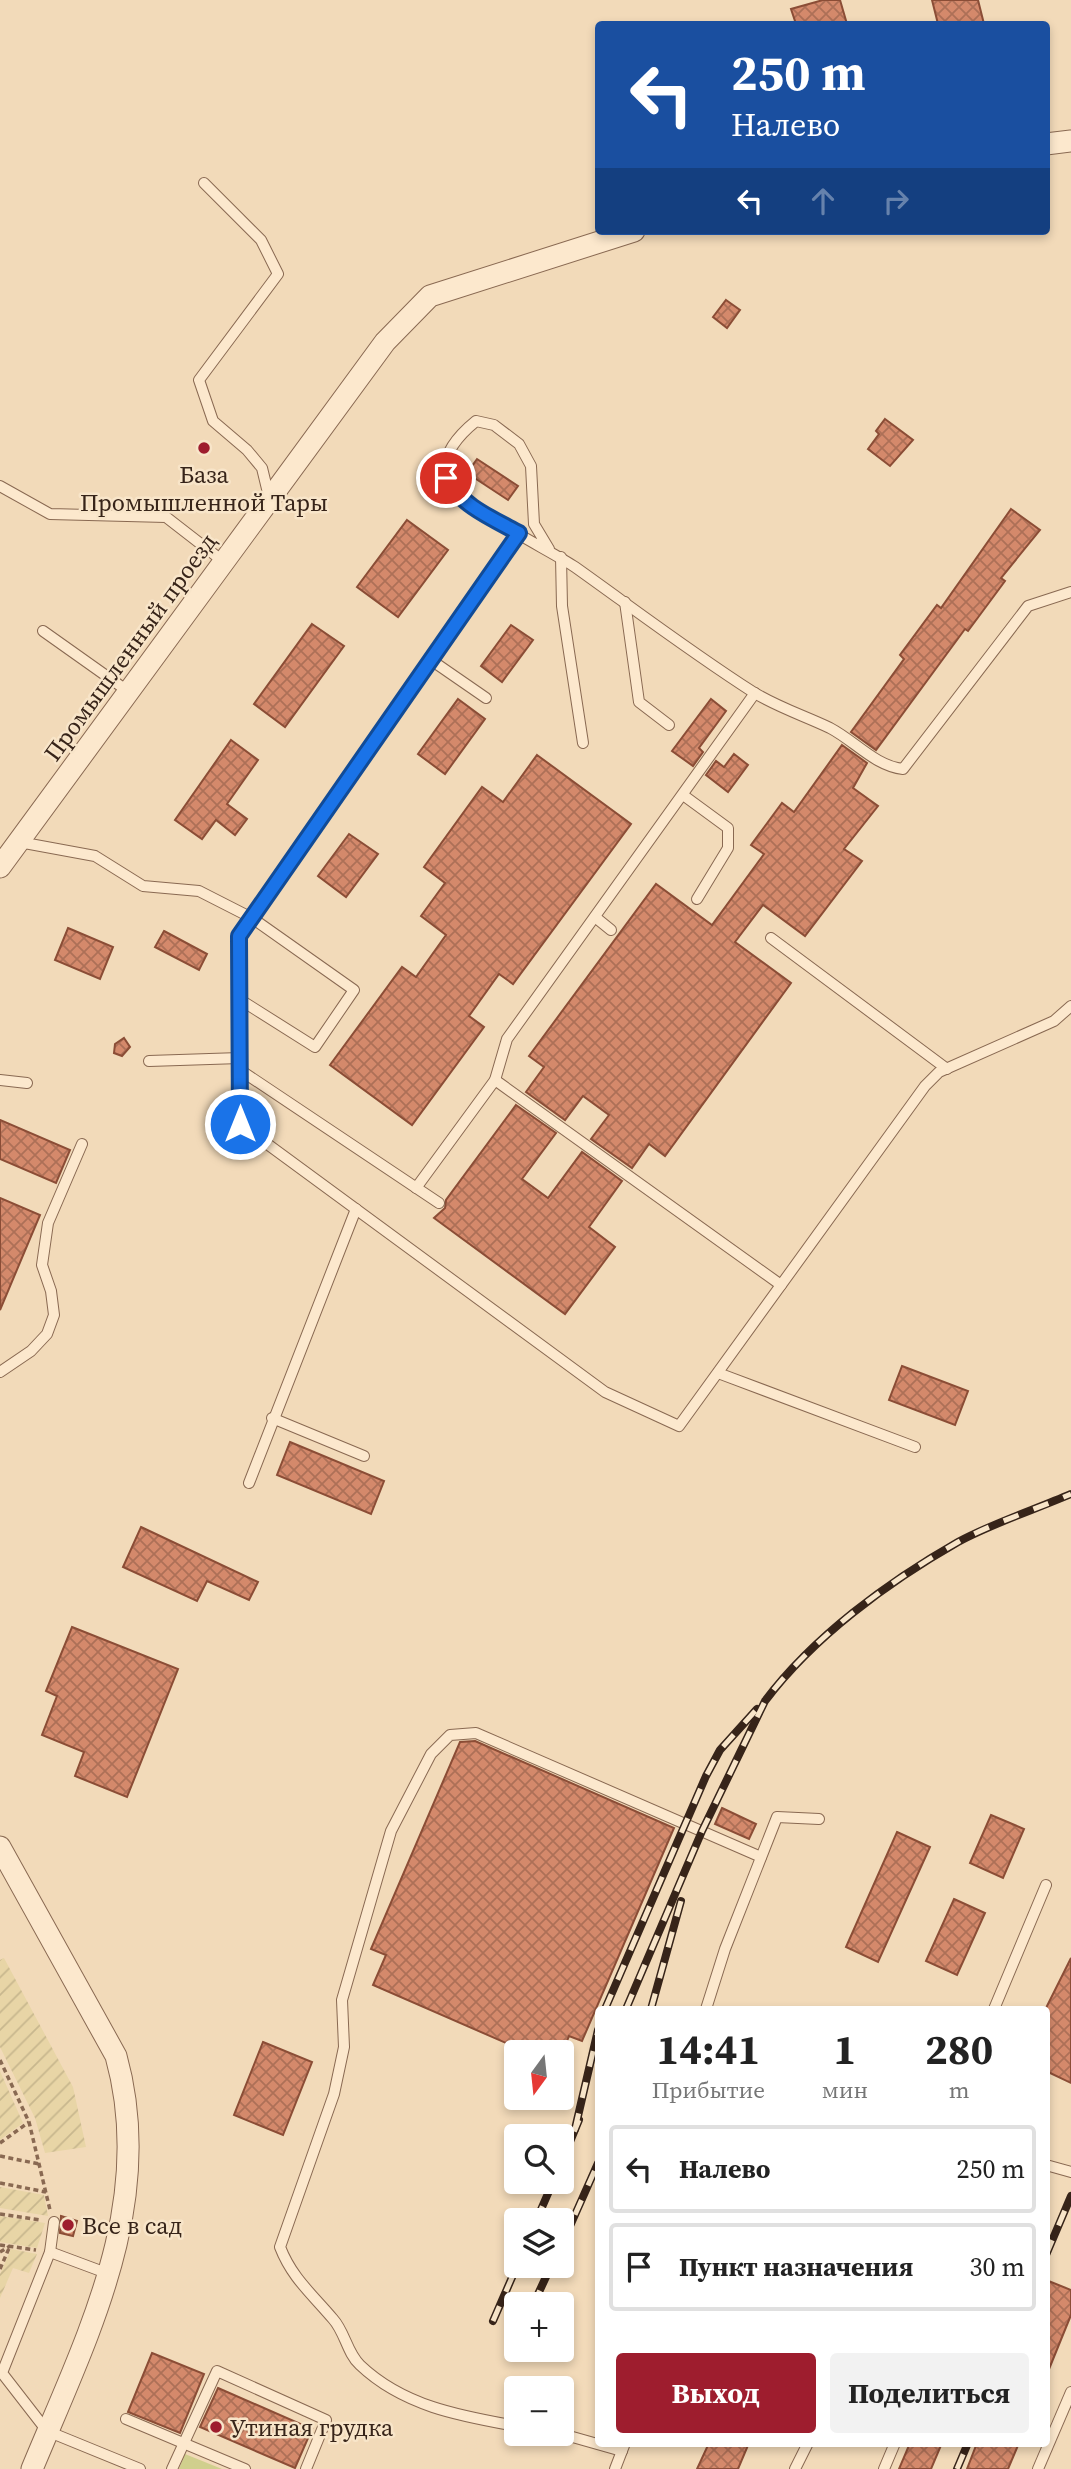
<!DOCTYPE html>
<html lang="ru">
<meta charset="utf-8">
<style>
:root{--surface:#fff;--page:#f2f2f2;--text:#222;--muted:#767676;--line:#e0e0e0;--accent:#9e1d2e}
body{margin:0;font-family:"Source Serif 4",serif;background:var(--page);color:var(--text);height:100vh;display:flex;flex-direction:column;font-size:26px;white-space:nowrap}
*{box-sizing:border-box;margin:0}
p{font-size:23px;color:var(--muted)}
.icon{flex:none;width:38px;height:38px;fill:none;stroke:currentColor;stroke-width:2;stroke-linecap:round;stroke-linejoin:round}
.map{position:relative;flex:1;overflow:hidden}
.side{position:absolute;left:595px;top:2006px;width:455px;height:441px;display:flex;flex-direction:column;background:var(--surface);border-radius:7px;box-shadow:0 4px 10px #0003}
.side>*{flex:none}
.hud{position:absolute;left:595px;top:21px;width:455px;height:214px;border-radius:7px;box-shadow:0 4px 10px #0003;background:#1a4fa0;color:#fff;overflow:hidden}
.needle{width:46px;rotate:195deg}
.controls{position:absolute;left:504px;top:2040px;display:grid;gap:14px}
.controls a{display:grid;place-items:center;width:70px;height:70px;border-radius:7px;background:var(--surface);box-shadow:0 4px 10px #0003;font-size:35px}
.pin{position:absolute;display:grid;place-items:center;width:60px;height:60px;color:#fff;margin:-30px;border:4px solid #fff;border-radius:50%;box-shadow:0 2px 7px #0007}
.me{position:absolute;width:77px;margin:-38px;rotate:0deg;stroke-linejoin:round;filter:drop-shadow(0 0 5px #0008)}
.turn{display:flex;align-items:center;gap:24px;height:147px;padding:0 21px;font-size:32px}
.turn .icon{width:91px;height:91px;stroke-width:2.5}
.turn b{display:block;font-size:49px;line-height:60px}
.lanes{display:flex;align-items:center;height:66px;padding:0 21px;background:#0003;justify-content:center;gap:35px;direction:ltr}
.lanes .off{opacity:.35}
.eta{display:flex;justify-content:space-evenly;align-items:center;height:119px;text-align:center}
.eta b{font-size:42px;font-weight:700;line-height:49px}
.cta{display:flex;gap:14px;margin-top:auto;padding:14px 21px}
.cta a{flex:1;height:80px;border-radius:7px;background:var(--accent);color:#fff;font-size:28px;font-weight:700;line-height:80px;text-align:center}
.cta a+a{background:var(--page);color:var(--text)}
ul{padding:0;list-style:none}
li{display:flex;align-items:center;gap:21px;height:88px;margin:0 14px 10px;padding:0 7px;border:4px solid var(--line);border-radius:7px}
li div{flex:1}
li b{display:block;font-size:26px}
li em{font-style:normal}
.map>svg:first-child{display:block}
</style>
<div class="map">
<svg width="1071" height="2469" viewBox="0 0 1071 2469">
<defs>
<pattern id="farmland-furrows" width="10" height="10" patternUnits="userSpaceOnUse" patternTransform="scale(1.75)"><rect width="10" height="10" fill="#e8d5a6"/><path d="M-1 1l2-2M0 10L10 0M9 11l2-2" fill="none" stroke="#c8b78e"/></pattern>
<pattern id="building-cross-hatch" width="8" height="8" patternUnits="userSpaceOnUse" patternTransform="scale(1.75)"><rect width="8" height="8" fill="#d4896b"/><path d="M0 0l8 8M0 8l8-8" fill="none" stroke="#ad7057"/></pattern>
</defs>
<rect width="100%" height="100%" fill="#f2dab9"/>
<!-- farmland -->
<g fill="url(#farmland-furrows)">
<polygon points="4,1958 73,2087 86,2147 45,2153 35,2118 0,2047 0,1960"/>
<polygon points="0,2071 23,2123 0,2140"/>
<polygon points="0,2187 44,2195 48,2216 0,2208"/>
<polygon points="0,2216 45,2223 37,2248 0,2242"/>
<polygon points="11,2249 37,2254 29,2273 13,2268 0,2298 0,2274"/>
</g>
<!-- grass -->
<polygon fill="#d0cf8d" points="185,2454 222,2469 179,2469"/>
<!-- building -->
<g fill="url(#building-cross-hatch)" stroke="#8b4d36" stroke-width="2">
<polygon points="823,0 840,0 847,24 796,24 791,9"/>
<polygon points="932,0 978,0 984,24 938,24"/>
<polygon points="726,300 740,310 727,328 713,317"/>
<polygon points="885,419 913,440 890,466 868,449 879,434 876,431"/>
<polygon points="477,459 518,486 508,500 467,473"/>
<polygon points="1011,509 1040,530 1001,578 1005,581 968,631 965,629 876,750 851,732 904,659 900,655 937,605 941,608"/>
<polygon points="407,520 448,550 398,617 357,587"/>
<polygon points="312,624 344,646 285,727 254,704"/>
<polygon points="511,625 533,640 502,682 481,666"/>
<polygon points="458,699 485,719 445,774 418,754"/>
<polygon points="711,699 726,711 699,748 703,752 693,766 672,751"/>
<polygon points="231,740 258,760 227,804 247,819 235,835 216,820 202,839 175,820"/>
<polygon points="842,745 867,763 853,788 878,806 844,849 862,861 805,936 763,905 735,942 791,983 665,1156 649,1144 632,1168 591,1139 609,1115 583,1096 565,1120 526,1092 544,1067 529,1056 656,884 712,925 764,854 751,845 782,803 794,812"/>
<polygon points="734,754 748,765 728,792 706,775 716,761 724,767"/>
<polygon points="537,755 631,824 513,984 499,974 469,1016 484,1027 412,1125 330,1065 402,967 416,977 446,935 421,916 445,883 424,867 482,787 503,802"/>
<polygon points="349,834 378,854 346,897 318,876"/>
<polygon points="68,928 113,947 100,979 55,960"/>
<polygon points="164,931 207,954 199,970 155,947"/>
<polygon points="124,1038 130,1047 122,1056 114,1053 115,1044"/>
<polygon points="516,1105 556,1133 522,1179 548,1198 582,1152 622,1181 589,1227 615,1247 565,1314 434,1218 445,1208 446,1200"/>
<polygon points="0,1120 70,1150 56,1183 0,1159"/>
<polygon points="0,1198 40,1215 0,1310"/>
<polygon points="902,1366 968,1391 955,1425 889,1400"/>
<polygon points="290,1442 384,1481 371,1514 277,1475"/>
<polygon points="141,1527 258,1582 249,1600 207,1581 197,1601 123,1567"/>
<polygon points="72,1627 178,1669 127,1797 75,1776 84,1752 42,1735 57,1696 46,1691"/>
<polygon points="475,1741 674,1828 582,2041 569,2036 562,2053 529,2053 373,1985 386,1955 371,1949 460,1742"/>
<polygon points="722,1808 756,1824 749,1839 715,1824"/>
<polygon points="991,1815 1024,1829 1003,1878 970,1863"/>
<polygon points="897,1832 930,1847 878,1962 846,1947"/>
<polygon points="954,1899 985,1913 957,1975 926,1961"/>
<polygon points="1071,1958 1071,2083 1046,2071 1046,2008"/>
<polygon points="263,2042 312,2062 283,2135 234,2115"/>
<polygon points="61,2216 77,2221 73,2236 60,2233"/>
<polygon points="1046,2280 1071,2290 1071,2315 1047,2374"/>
<polygon points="152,2353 204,2374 180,2433 128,2412"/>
<polygon points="218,2388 312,2429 295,2468 200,2427"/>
<polygon points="709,2443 749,2443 738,2469 697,2469"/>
<polygon points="910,2443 942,2443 931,2469 899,2469"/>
<polygon points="977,2443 1019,2443 1008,2469 967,2469"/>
</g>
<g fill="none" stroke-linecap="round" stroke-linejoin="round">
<!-- service casing -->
<g stroke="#896952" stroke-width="12">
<g id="service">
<polyline points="204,183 261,240 278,274 199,380 213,421 247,450 262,468 269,497"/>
<polyline points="0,486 50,514 166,517 224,562"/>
<polyline points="519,533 239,937 240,1124 605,1392 679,1426 925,1086 939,1072 1054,1021 1071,1006"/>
<path d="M549,549L534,524L531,466L519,444L494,425L476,421C460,434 440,454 446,478C451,502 550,550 575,567C634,609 692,653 753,692C777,707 805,716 830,728C855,741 875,766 903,769L1028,606L1071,592"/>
<polyline points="561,557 562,606 583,743"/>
<polyline points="625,602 639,702 669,725"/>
<polyline points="43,631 129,692"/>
<polyline points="431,660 486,698"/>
<polyline points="683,795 728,828 728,848 697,899"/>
<polyline points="19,842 95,856 143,886 199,891 252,918 354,990 315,1047 239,999"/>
<polyline points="595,917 611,930"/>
<polyline points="771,938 947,1069"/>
<polyline points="149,1061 240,1058"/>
<polyline points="240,1070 439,1203"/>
<polyline points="0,1080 27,1083"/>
<polyline points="495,1080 781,1285"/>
<polyline points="416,1188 495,1080 507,1039 755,693"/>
<polyline points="0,1372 31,1351 47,1334 54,1315 51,1291 42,1265 48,1223 82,1144"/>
<polyline points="718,1373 915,1447"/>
<polyline points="272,1418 364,1456"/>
<polyline points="249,1483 356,1209"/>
<polyline points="706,2009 725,1949 777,1817 819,1819"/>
<polyline points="994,2009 1046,1885"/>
<polyline points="1046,2165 1071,2172"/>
<polyline points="54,2222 50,2252 2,2373 47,2431 140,2469"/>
<polyline points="50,2252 109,2274"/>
<polyline points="126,2419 245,2469"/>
<path d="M516,2426C460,2416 403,2406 360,2365C347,2353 345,2332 333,2319C312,2294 292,2278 280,2247L334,2094L344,2047L342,2000L391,1831L431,1754L450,1735L476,1733L761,1857"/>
<polyline points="562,2434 622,2451"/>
<polyline points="172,2469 217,2371 326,2420 306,2469"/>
<polyline points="615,2469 625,2443"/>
<polyline points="795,2469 808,2443"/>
<polyline points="884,2469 895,2443"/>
<polyline points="1038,2469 1071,2392"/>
</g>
</g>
<!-- minor casing -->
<g stroke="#896952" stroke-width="23">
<g id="minor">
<polyline points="1046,144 1071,141"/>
<polyline points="0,867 385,342 430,296 634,231"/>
<path d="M0,1847L116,2056C157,2203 87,2336 32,2469"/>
</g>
</g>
<!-- path -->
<g stroke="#896952" stroke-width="3.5" stroke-dasharray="5 3.5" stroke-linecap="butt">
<polyline points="0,2060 29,2122 50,2210"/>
<polyline points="0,2143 29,2122"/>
<polyline points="0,2156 39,2164"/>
<polyline points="0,2183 46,2192"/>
<polyline points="0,2214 41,2220"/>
<polyline points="0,2245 36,2250"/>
<polyline points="0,2252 10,2246"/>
<polyline points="0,2269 10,2246"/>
</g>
<!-- service -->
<use href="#service" stroke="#fce8cd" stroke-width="10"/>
<!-- minor -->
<use href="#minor" stroke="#fce8cd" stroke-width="21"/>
<!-- rail casing -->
<g stroke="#372419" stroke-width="8">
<g id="rail">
<polyline points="605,2009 706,1776 720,1750 757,1709"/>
<path d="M626,2009L702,1831L765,1701C813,1637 888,1582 958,1542C993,1523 1034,1510 1071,1494"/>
<polyline points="651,2009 681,1901"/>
<polyline points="575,2129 598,2030"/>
<polyline points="562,2161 579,2120"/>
<polyline points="536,2221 553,2182"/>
<polyline points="562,2244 598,2163"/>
<polyline points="1046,2255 1071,2196"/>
<polyline points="533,2305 551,2266"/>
<polyline points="493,2321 517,2266"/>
<polyline points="957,2469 968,2443"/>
</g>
</g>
<!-- rail -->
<use href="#rail" stroke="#f8e5c9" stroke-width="5" stroke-dasharray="16" stroke-linecap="butt"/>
</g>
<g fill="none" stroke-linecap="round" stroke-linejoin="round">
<!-- route casing -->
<g stroke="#114b97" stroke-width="18">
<path id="route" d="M240,1124L239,936L519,533C493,519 460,505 446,478"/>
</g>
<!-- route -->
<use href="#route" stroke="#1a73e8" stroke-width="12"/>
</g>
<!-- markers -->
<g fill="#9e1d2e" stroke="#f8e5c9" stroke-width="2.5">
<circle cx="204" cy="448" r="7"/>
<circle cx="68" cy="2225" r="7"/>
<circle cx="216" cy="2427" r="7"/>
</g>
<g text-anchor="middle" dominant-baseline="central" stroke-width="5" stroke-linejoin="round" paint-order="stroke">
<!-- poi labels -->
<g font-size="24" fill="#372419" stroke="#f8e5c9" text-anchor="start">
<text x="204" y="474" text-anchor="middle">База<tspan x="204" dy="28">Промышленной Тары</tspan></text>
<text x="82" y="2225">Все в сад</text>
<text x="230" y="2427">Утиная грудка</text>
</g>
<!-- street labels -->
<g font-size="24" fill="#372419" stroke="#f8e5c9">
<text transform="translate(130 647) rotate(-54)">Промышленный проезд</text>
</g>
</g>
</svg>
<div class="controls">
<a><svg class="needle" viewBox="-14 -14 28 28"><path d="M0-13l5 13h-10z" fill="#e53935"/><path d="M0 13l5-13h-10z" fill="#767676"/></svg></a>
<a><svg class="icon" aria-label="search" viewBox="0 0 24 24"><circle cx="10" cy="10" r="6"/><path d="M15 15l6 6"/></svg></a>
<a><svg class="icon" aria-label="layers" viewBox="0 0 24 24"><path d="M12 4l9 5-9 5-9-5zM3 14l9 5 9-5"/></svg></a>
<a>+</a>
<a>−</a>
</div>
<div class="pin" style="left:446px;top:478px;background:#d93025"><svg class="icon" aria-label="arrive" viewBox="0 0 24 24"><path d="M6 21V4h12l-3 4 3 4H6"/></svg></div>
<svg class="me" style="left:240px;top:1124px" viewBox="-20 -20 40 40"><circle r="17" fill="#1a73e8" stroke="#fff" stroke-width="3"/><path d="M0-11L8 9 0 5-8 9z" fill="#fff"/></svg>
<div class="hud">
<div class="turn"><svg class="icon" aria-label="left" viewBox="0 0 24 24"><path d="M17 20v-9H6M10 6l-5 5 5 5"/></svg><div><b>250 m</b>Налево</div></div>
<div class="lanes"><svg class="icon" aria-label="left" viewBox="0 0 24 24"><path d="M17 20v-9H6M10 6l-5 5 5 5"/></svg><svg class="icon off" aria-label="ahead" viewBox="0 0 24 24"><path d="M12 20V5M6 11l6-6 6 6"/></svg><svg class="icon off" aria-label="right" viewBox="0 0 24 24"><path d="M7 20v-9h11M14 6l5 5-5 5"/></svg></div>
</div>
<section class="side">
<div class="eta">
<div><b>14:41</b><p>Прибытие</p></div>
<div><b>1</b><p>мин</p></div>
<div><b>280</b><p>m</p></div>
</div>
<ul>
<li><svg class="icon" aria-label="left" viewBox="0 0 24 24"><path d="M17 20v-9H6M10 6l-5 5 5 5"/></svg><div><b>Налево</b></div><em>250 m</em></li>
<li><svg class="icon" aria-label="arrive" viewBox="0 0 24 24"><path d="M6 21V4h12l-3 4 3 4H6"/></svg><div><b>Пункт назначения</b></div><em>30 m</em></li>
</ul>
<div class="cta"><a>Выход</a><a>Поделиться</a></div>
</section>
</div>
